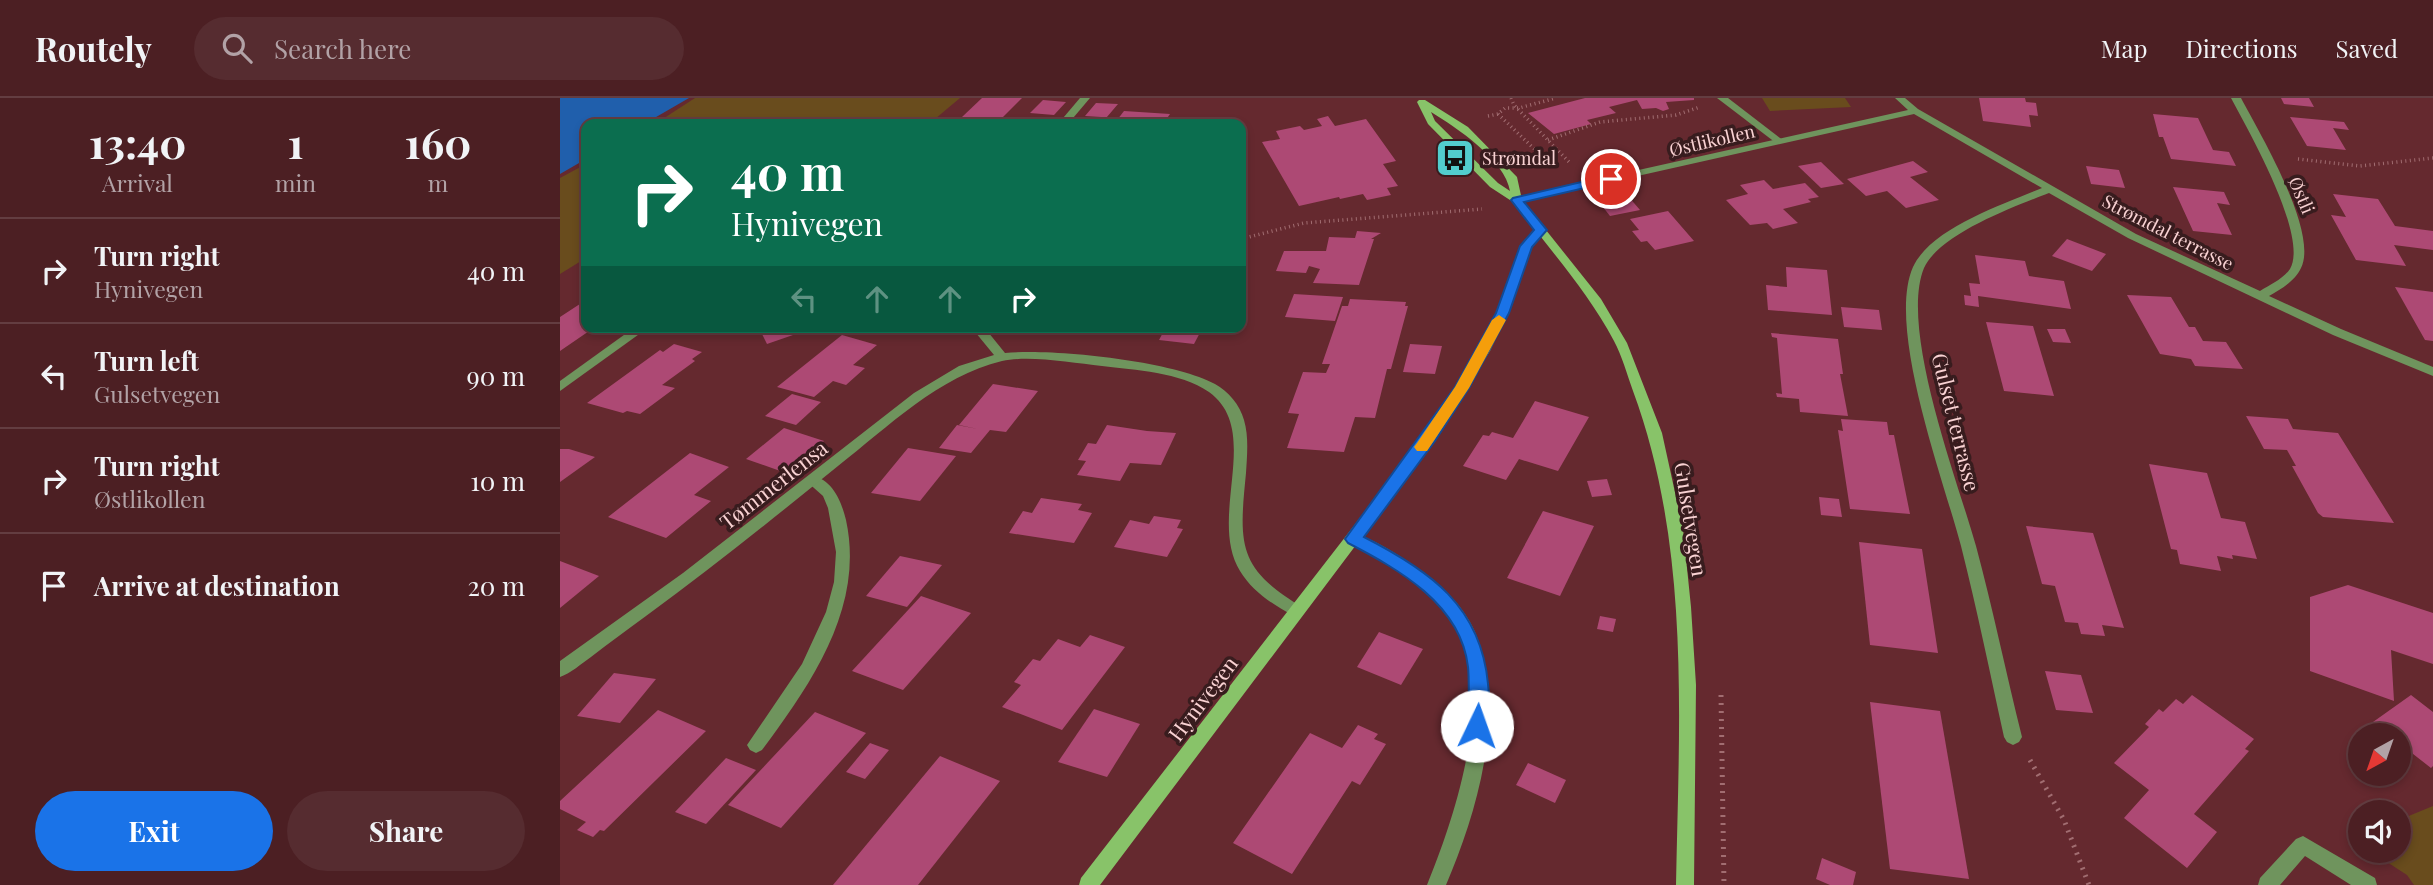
<!DOCTYPE html>
<meta charset="utf-8">
<style>
:root{--surface:#4c1f23;--page:#562c30;--text:#f1f3f6;--muted:#b2a2a6;--line:#633d41;--accent:#1a73e8}
body{margin:0;font-family:"Playfair Display",serif;background:var(--page);color:var(--text);height:100vh;display:flex;flex-direction:column;font-size:26px;white-space:nowrap}
*{box-sizing:border-box;margin:0}
p{font-size:23px;color:var(--muted)}
.icon{flex:none;width:38px;height:38px;fill:none;stroke:currentColor;stroke-width:2;stroke-linecap:round;stroke-linejoin:round}
.map{position:relative;flex:1;overflow:hidden}
.sheet{display:flex;flex-direction:column;background:var(--surface);width:560px}
.sheet>*{flex:none}
.hud{position:absolute;left:21px;top:21px;width:665px;height:214px;border-radius:14px;box-shadow:0 4px 10px #0003,0 0 0 2px var(--line);background:#0b6e4f;color:#fff;overflow:hidden}
.needle{width:46px;rotate:220deg}
.tools{position:absolute;left:1788px;top:625px;display:grid;gap:14px}
.tools a{display:grid;place-items:center;width:63px;height:63px;border-radius:50%;background:var(--surface);box-shadow:0 4px 10px #0003,0 0 0 2px var(--line);font-size:35px}
.pin{position:absolute;display:grid;place-items:center;width:60px;height:60px;color:#fff;margin:-30px;border:4px solid #fff;border-radius:50%;box-shadow:0 2px 7px #0007}
.me{position:absolute;width:77px;margin:-38px;rotate:3deg;stroke-linejoin:round;filter:drop-shadow(0 0 5px #0008)}
.turn{display:flex;align-items:center;gap:24px;height:147px;padding:0 35px;font-size:32px}
.turn .icon{width:91px;height:91px;stroke-width:2.5}
.turn b{display:block;font-size:49px;line-height:60px}
.lanes{display:flex;align-items:center;height:66px;padding:0 35px;background:#0003;justify-content:center;gap:35px;direction:ltr}
.lanes .off{opacity:.35}
.eta{display:flex;justify-content:space-evenly;align-items:center;height:119px;text-align:center}
.eta b{font-size:42px;font-weight:700;line-height:49px}
.button{display:flex;gap:14px;margin-top:auto;padding:14px 35px}
.button a{flex:1;height:80px;border-radius:42px;background:var(--accent);color:#fff;font-size:28px;font-weight:700;line-height:80px;text-align:center}
.button a+a{background:var(--page);color:var(--text)}
ul{padding:0;list-style:none}
li{display:flex;align-items:center;gap:21px;height:105px;padding:0 35px;border-top:2px solid var(--line)}
li div{flex:1}
li b{display:block;font-size:26px}
li em{font-style:normal}
header{display:flex;align-items:center;gap:42px;box-sizing:border-box;height:98px;padding:0 35px;background:var(--surface);border-bottom:2px solid var(--line)}
header strong{font-size:33px}
nav{display:flex;gap:38px;margin-inline-start:auto;font-size:24px}
.search{width:490px;height:63px;background:var(--page);display:flex;align-items:center;gap:18px;box-sizing:border-box;padding:0 24px;border-radius:38px;color:var(--muted);font-size:26px}
main{display:flex;flex:1;min-height:0}
.map>svg:first-child{display:block}
</style>
<header>
<strong>Routely</strong>
<div class="search"><svg class="icon" aria-label="search" viewBox="0 0 24 24"><circle cx="10" cy="10" r="6"/><path d="M15 15l6 6"/></svg>Search here</div>
<nav><a>Map</a><a>Directions</a><a>Saved</a></nav>
</header>
<main>
<section class="sheet">
<div class="eta">
<div><b>13:40</b><p>Arrival</p></div>
<div><b>1</b><p>min</p></div>
<div><b>160</b><p>m</p></div>
</div>
<ul>
<li><svg class="icon" aria-label="right" viewBox="0 0 24 24"><path d="M7 20v-9h11M14 6l5 5-5 5"/></svg><div><b>Turn right</b><p>Hynivegen</p></div><em>40 m</em></li>
<li><svg class="icon" aria-label="left" viewBox="0 0 24 24"><path d="M17 20v-9H6M10 6l-5 5 5 5"/></svg><div><b>Turn left</b><p>Gulsetvegen</p></div><em>90 m</em></li>
<li><svg class="icon" aria-label="right" viewBox="0 0 24 24"><path d="M7 20v-9h11M14 6l5 5-5 5"/></svg><div><b>Turn right</b><p>Østlikollen</p></div><em>10 m</em></li>
<li><svg class="icon" aria-label="arrive" viewBox="0 0 24 24"><path d="M6 21V4h12l-3 4 3 4H6"/></svg><div><b>Arrive at destination</b></div><em>20 m</em></li>
</ul>
<div class="button"><a>Exit</a><a>Share</a></div>
</section>
<div class="map">
<svg width="1873" height="787" viewBox="0 0 1873 787">
<rect width="100%" height="100%" fill="#65292f"/>
<!-- green -->
<g fill="#694c1d">
<polygon points="135,0 400,0 369,26 95,26"/>
<polygon points="1202,0 1285,0 1291,9 1210,13"/>
<polygon points="26,66 26,160 0,176 0,80"/>
<polygon points="1873,708 1873,787 1854,787 1847,777 1810,753 1839,752 1839,722"/>
</g>
<!-- water -->
<polygon fill="#205fac" points="0,0 129,0 84,26 26,26 26,61 0,76"/>
<!-- building -->
<g fill="#ad4974">
<polygon points="422,0 462,0 440,22 402,19"/>
<polygon points="1025,0 1134,0 1134,2 1106,4 1109,11 1103,13 1096,10 1082,11 1077,2 1049,9 1056,15 1027,22 1031,26 994,36 968,15"/>
<polygon points="1419,0 1465,0 1466,4 1476,5 1478,18 1469,17 1471,29 1423,23"/>
<polygon points="1721,0 1749,0 1754,9 1724,6"/>
<polygon points="483,2 506,4 494,17 470,15"/>
<polygon points="536,5 558,6 541,26 535,26 541,19 525,18"/>
<polygon points="564,13 610,16 603,26 554,26"/>
<polygon points="1593,16 1638,20 1653,52 1669,54 1676,68 1611,61 1603,39 1599,39"/>
<polygon points="768,18 775,28 806,21 836,63 823,66 838,88 827,90 831,97 807,102 803,96 780,101 779,99 739,108 702,44 720,41 716,33 740,28 744,32 762,28 757,21"/>
<polygon points="1730,19 1784,24 1789,32 1773,30 1786,52 1747,48"/>
<polygon points="1353,63 1368,74 1350,79 1379,102 1346,110 1327,93 1306,98 1287,81"/>
<polygon points="1261,64 1284,86 1261,90 1238,68"/>
<polygon points="1526,68 1559,72 1565,90 1531,86"/>
<polygon points="1204,82 1213,91 1245,85 1259,99 1248,101 1251,104 1223,111 1238,125 1213,131 1207,125 1190,127 1166,102 1188,96 1180,87"/>
<polygon points="1613,89 1664,94 1670,107 1657,105 1672,137 1633,133"/>
<polygon points="1773,96 1818,101 1835,128 1873,133 1873,152 1834,147 1846,168 1796,162 1771,117 1786,119"/>
<polygon points="1068,98 1080,112 1050,118 1039,104"/>
<polygon points="1108,113 1134,143 1095,152 1087,143 1081,144 1072,133 1079,132 1070,121"/>
<polygon points="797,133 821,135 811,141 814,141 799,187 753,185 760,171 749,168 746,175 716,173 724,153 766,153 769,139 795,140"/>
<polygon points="1507,141 1546,156 1532,173 1492,158"/>
<polygon points="1415,157 1465,163 1469,178 1504,183 1511,211 1418,198 1419,209 1405,207 1404,197 1411,198 1409,185 1420,186"/>
<polygon points="1226,169 1267,172 1272,217 1208,212 1206,187 1227,189"/>
<polygon points="1835,189 1873,194 1873,243 1865,242"/>
<polygon points="734,196 783,199 775,223 725,219"/>
<polygon points="1567,197 1611,199 1629,229 1635,229 1643,243 1666,244 1683,271 1635,268 1631,261 1600,256"/>
<polygon points="790,201 846,204 845,208 848,208 831,271 827,271 815,320 795,319 784,354 727,350 739,316 728,315 743,274 766,275 770,266 762,266 782,208 788,208"/>
<polygon points="26,202 26,229 35,229 0,253 0,219"/>
<polygon points="1281,209 1319,212 1322,232 1284,229"/>
<polygon points="1426,224 1473,228 1494,298 1444,293"/>
<polygon points="215,229 229,229 233,237 207,246 201,234"/>
<polygon points="606,229 643,229 634,246 599,242"/>
<polygon points="1487,231 1505,231 1511,245 1493,244"/>
<polygon points="1211,235 1278,241 1283,276 1280,276 1288,318 1240,314 1239,301 1217,299 1216,295 1222,296 1217,240 1212,239"/>
<polygon points="282,237 317,247 293,267 305,270 286,287 273,283 254,299 217,289"/>
<polygon points="114,246 142,254 132,261 135,263 102,287 115,290 80,316 67,313 63,315 27,305 100,252 103,254"/>
<polygon points="850,246 882,248 875,276 843,274"/>
<polygon points="433,286 478,293 446,334 430,332 411,355 379,350 397,327 418,331 399,327"/>
<polygon points="232,296 261,304 236,327 205,318"/>
<polygon points="975,303 1029,319 998,373 959,361 946,382 903,368 923,337 929,338 932,334 953,340"/>
<polygon points="1686,318 1728,321 1733,331 1778,335 1834,425 1763,419 1758,415 1732,368 1736,368 1727,352 1704,351"/>
<polygon points="1281,321 1327,324 1329,337 1334,337 1350,416 1290,411 1278,332 1283,333"/>
<polygon points="547,327 587,333 616,335 601,367 570,365 560,383 517,377 526,363 518,362 528,345 536,346"/>
<polygon points="224,330 264,343 226,375 186,361"/>
<polygon points="348,350 396,358 360,403 311,395"/>
<polygon points="0,351 9,351 35,359 0,384"/>
<polygon points="130,355 169,369 134,397 151,403 106,440 48,419"/>
<polygon points="1589,366 1647,375 1661,420 1685,424 1697,461 1672,457 1673,461 1657,458 1661,473 1620,466 1617,452 1611,451"/>
<polygon points="1047,381 1052,397 1032,399 1027,383"/>
<polygon points="1259,399 1279,401 1282,419 1261,417"/>
<polygon points="481,400 522,406 518,412 532,415 514,445 449,435 463,413 472,415"/>
<polygon points="983,413 1034,428 1000,498 947,480"/>
<polygon points="594,418 621,422 617,430 623,431 607,459 554,449 570,422 589,426"/>
<polygon points="1466,428 1533,435 1564,530 1542,527 1545,538 1521,536 1518,525 1505,524 1495,488 1482,486"/>
<polygon points="1299,444 1362,451 1378,555 1310,547"/>
<polygon points="340,458 382,467 347,509 306,498"/>
<polygon points="0,463 39,478 0,510"/>
<polygon points="1788,487 1873,515 1873,566 1831,552 1834,603 1750,573 1750,499"/>
<polygon points="361,498 411,515 343,592 292,573"/>
<polygon points="1040,518 1056,521 1053,534 1037,531"/>
<polygon points="819,534 863,551 841,587 797,569"/>
<polygon points="530,537 565,549 502,632 442,609 461,587 454,584 473,561 480,563 498,541 520,549"/>
<polygon points="1485,573 1521,577 1533,615 1496,612"/>
<polygon points="54,575 96,581 60,625 17,618"/>
<polygon points="1632,597 1694,641 1685,651 1689,653 1634,716 1657,734 1627,770 1564,720 1589,692 1554,665 1589,629 1585,626 1599,611 1603,614 1616,601 1623,606"/>
<polygon points="1851,597 1873,614 1873,668 1871,670 1839,645 1839,637 1829,637 1813,624"/>
<polygon points="1310,604 1380,613 1409,781 1330,771"/>
<polygon points="534,611 580,626 547,679 498,664"/>
<polygon points="98,612 146,633 44,733 40,732 33,739 17,732 26,724 0,711 0,703"/>
<polygon points="255,614 306,635 221,730 168,707"/>
<polygon points="798,627 818,636 814,641 826,646 800,687 792,683 732,776 673,745 750,635 782,650"/>
<polygon points="310,645 329,652 305,681 286,674"/>
<polygon points="380,658 440,683 358,787 273,787"/>
<polygon points="166,660 196,672 146,726 115,714"/>
<polygon points="968,665 1006,682 995,705 956,687"/>
<polygon points="1262,760 1296,774 1293,787 1270,787 1256,781"/>
</g>
<g fill="none" stroke-linecap="round" stroke-linejoin="round">
<!-- path-far1 -->
<g stroke="#a16d71" stroke-width="3.5" stroke-dasharray="1 3.5" stroke-linecap="butt">
<polyline points="951,0 954,7 1010,65"/>
<polyline points="938,16 993,69"/>
<polyline points="928,18 938,16 945,10 959,10 996,0"/>
<polyline points="988,42 1040,24 1116,17 1140,9"/>
<polyline points="1738,61 1800,68 1873,60"/>
<polyline points="681,141 744,125 922,111"/>
</g>
<!-- path -->
<g stroke="#a16d71" stroke-width="5" stroke-dasharray="2 6" stroke-linecap="butt">
<polyline points="1161,597 1164,787"/>
<polyline points="1470,662 1504,722 1529,787"/>
</g>
<!-- lane -->
<g fill="#6f945d" fill-rule="evenodd">
<polygon points="1157,0 1168,0 1224,43 1216,45"/>
<path d="M252,377C273,383 281,402 286,422C305,509 251,586 202,652L196,655L190,652L187,647L242,566L266,514L274,484L276,454L268,410L263,398L245,382Z"/>
</g>
<!-- street -->
<g fill="#6f945d" fill-rule="evenodd">
<polygon points="520,0 530,0 508,26 498,26"/>
<path d="M1335,0H1345L1358,11L1576,136L1700,193C1710,187 1723,181 1730,171C1749,138 1688,32 1671,0H1681C1699,34 1759,134 1741,170C1735,183 1721,191 1709,198L1781,231L1873,269V278L1773,237L1568,140L1489,95C1456,108 1379,136 1364,170C1339,231 1398,384 1416,448C1433,511 1446,575 1462,639L1459,644L1453,647L1447,644L1444,639C1430,575 1417,511 1401,448C1384,383 1326,230 1353,169C1371,130 1444,106 1482,90L1354,16L957,105L952,102L957,99L1348,12Z"/>
<polygon points="75,229 89,229 0,293 0,283"/>
<path d="M411,229H424L445,255C492,250 614,263 655,286C668,293 680,307 684,322C689,339 687,358 686,375C679,446 677,470 742,509L745,513L742,517L737,519L732,517C712,506 692,493 680,473C647,419 703,333 649,294C620,274 575,272 542,268C512,265 470,257 442,263C379,278 328,329 278,368C215,419 152,470 86,518C68,531 49,545 31,559C21,566 11,575 0,579V563L123,475L354,295L399,268L434,257Z"/>
<path d="M793,435C815,442 836,455 854,468C878,484 903,506 915,534C948,610 917,715 886,787H867C894,721 934,602 899,534C876,491 830,465 788,445L786,441L788,437Z"/>
<polygon points="1743,738 1815,780 1817,787 1791,787 1745,758 1720,787 1698,787 1700,780 1736,741"/>
</g>
<!-- secondary -->
<path fill="#88c369" fill-rule="evenodd" d="M859,2H865L908,29L957,79L962,102L1041,201L1067,245L1102,335L1123,431L1131,509L1136,587L1134,787H1116C1119,622 1131,450 1073,293C1067,276 1062,258 1054,243C1034,205 1007,172 981,139L971,149L948,215L930,253L875,342L540,787H519L521,780L865,336L918,253L936,215L961,148L975,132L953,104L930,89L868,26L857,4ZM871,14C897,30 945,62 950,93L938,85L875,23Z"/>
</g>
<!-- route -->
<path fill="#1a73e8" stroke="#114b97" stroke-width="2" d="M1051,77L1055,78V83L964,104L987,132L972,149L949,215L909,290L875,343L804,439C869,472 921,508 928,586C930,601 931,620 924,634L917,636L911,634C907,625 910,584 908,569C901,506 838,471 788,445L785,441L895,289L936,215L960,148L974,132L951,102L953,100Z"/>
<!-- slow -->
<polygon fill="#f59e0b" points="939,217 946,222 909,290 867,353 857,353 854,349 857,345 895,289 932,222"/>
<!-- icons -->
<defs>
<g id="bus-square" transform="scale(2.0125)"><rect x="-9" y="-9" width="18" height="18" rx="4" fill="#52cdce" stroke="#381c1e"/><path d="M-5-6H5V4H4V6H2V4H-2V6H-4V4H-5ZM-3.5-4V0h7V-4ZM-3.5 1.2v1.5H-2V1.2ZM2 1.2v1.5H3.5V1.2Z" fill="#111"/></g>
</defs>
<g fill-rule="evenodd">
<use href="#bus-square" x="895" y="60"/>
</g>
<g text-anchor="middle" dominant-baseline="central" stroke-width="7" stroke-linejoin="round" paint-order="stroke">
<!-- far-street labels -->
<g font-size="18" fill="#f9d2d3" stroke="#381c1e">
<text transform="translate(1152 42) rotate(-13)">Østlikollen</text>
<text transform="translate(1742 97) rotate(67)">Østli</text>
<text transform="translate(1608 134) rotate(27)">Strømdal terrasse</text>
</g>
<!-- far-poi labels -->
<g font-size="18" fill="#f9d2d3" stroke="#381c1e" text-anchor="start">
<text x="922" y="60">Strømdal</text>
</g>
<!-- street labels -->
<g font-size="21" fill="#f9d2d3" stroke="#381c1e">
<text transform="translate(1397 324) rotate(76)">Gulset terrasse</text>
<text transform="translate(213 386) rotate(-38)">Tømmerlensa</text>
<text transform="translate(1132 421) rotate(81)">Gulsetvegen</text>
<text transform="translate(642 600) rotate(-53)">Hynivegen</text>
</g>
</g>
</svg>
<div class="tools">
<a><svg class="needle" viewBox="-14 -14 28 28"><path d="M0-13l5 13h-10z" fill="#e53935"/><path d="M0 13l5-13h-10z" fill="#b2a2a6"/></svg></a>
<a><svg class="icon" aria-label="sound" viewBox="0 0 24 24"><path d="M4 9h4l5-4v14l-5-4H4zM17 9q2 3 0 6"/></svg></a>
</div>
<div class="pin" style="left:1051px;top:81px;background:#d93025"><svg class="icon" aria-label="arrive" viewBox="0 0 24 24"><path d="M6 21V4h12l-3 4 3 4H6"/></svg></div>
<svg class="me" style="left:917px;top:628px" viewBox="-20 -20 40 40"><circle r="19" fill="#fff"/><path d="M0-13L10 11 0 6-10 11z" fill="#1a73e8"/></svg>
<div class="hud">
<div class="turn"><svg class="icon" aria-label="right" viewBox="0 0 24 24"><path d="M7 20v-9h11M14 6l5 5-5 5"/></svg><div><b>40 m</b>Hynivegen</div></div>
<div class="lanes"><svg class="icon off" aria-label="left" viewBox="0 0 24 24"><path d="M17 20v-9H6M10 6l-5 5 5 5"/></svg><svg class="icon off" aria-label="ahead" viewBox="0 0 24 24"><path d="M12 20V5M6 11l6-6 6 6"/></svg><svg class="icon off" aria-label="ahead" viewBox="0 0 24 24"><path d="M12 20V5M6 11l6-6 6 6"/></svg><svg class="icon" aria-label="right" viewBox="0 0 24 24"><path d="M7 20v-9h11M14 6l5 5-5 5"/></svg></div>
</div>
</div>
</main>
